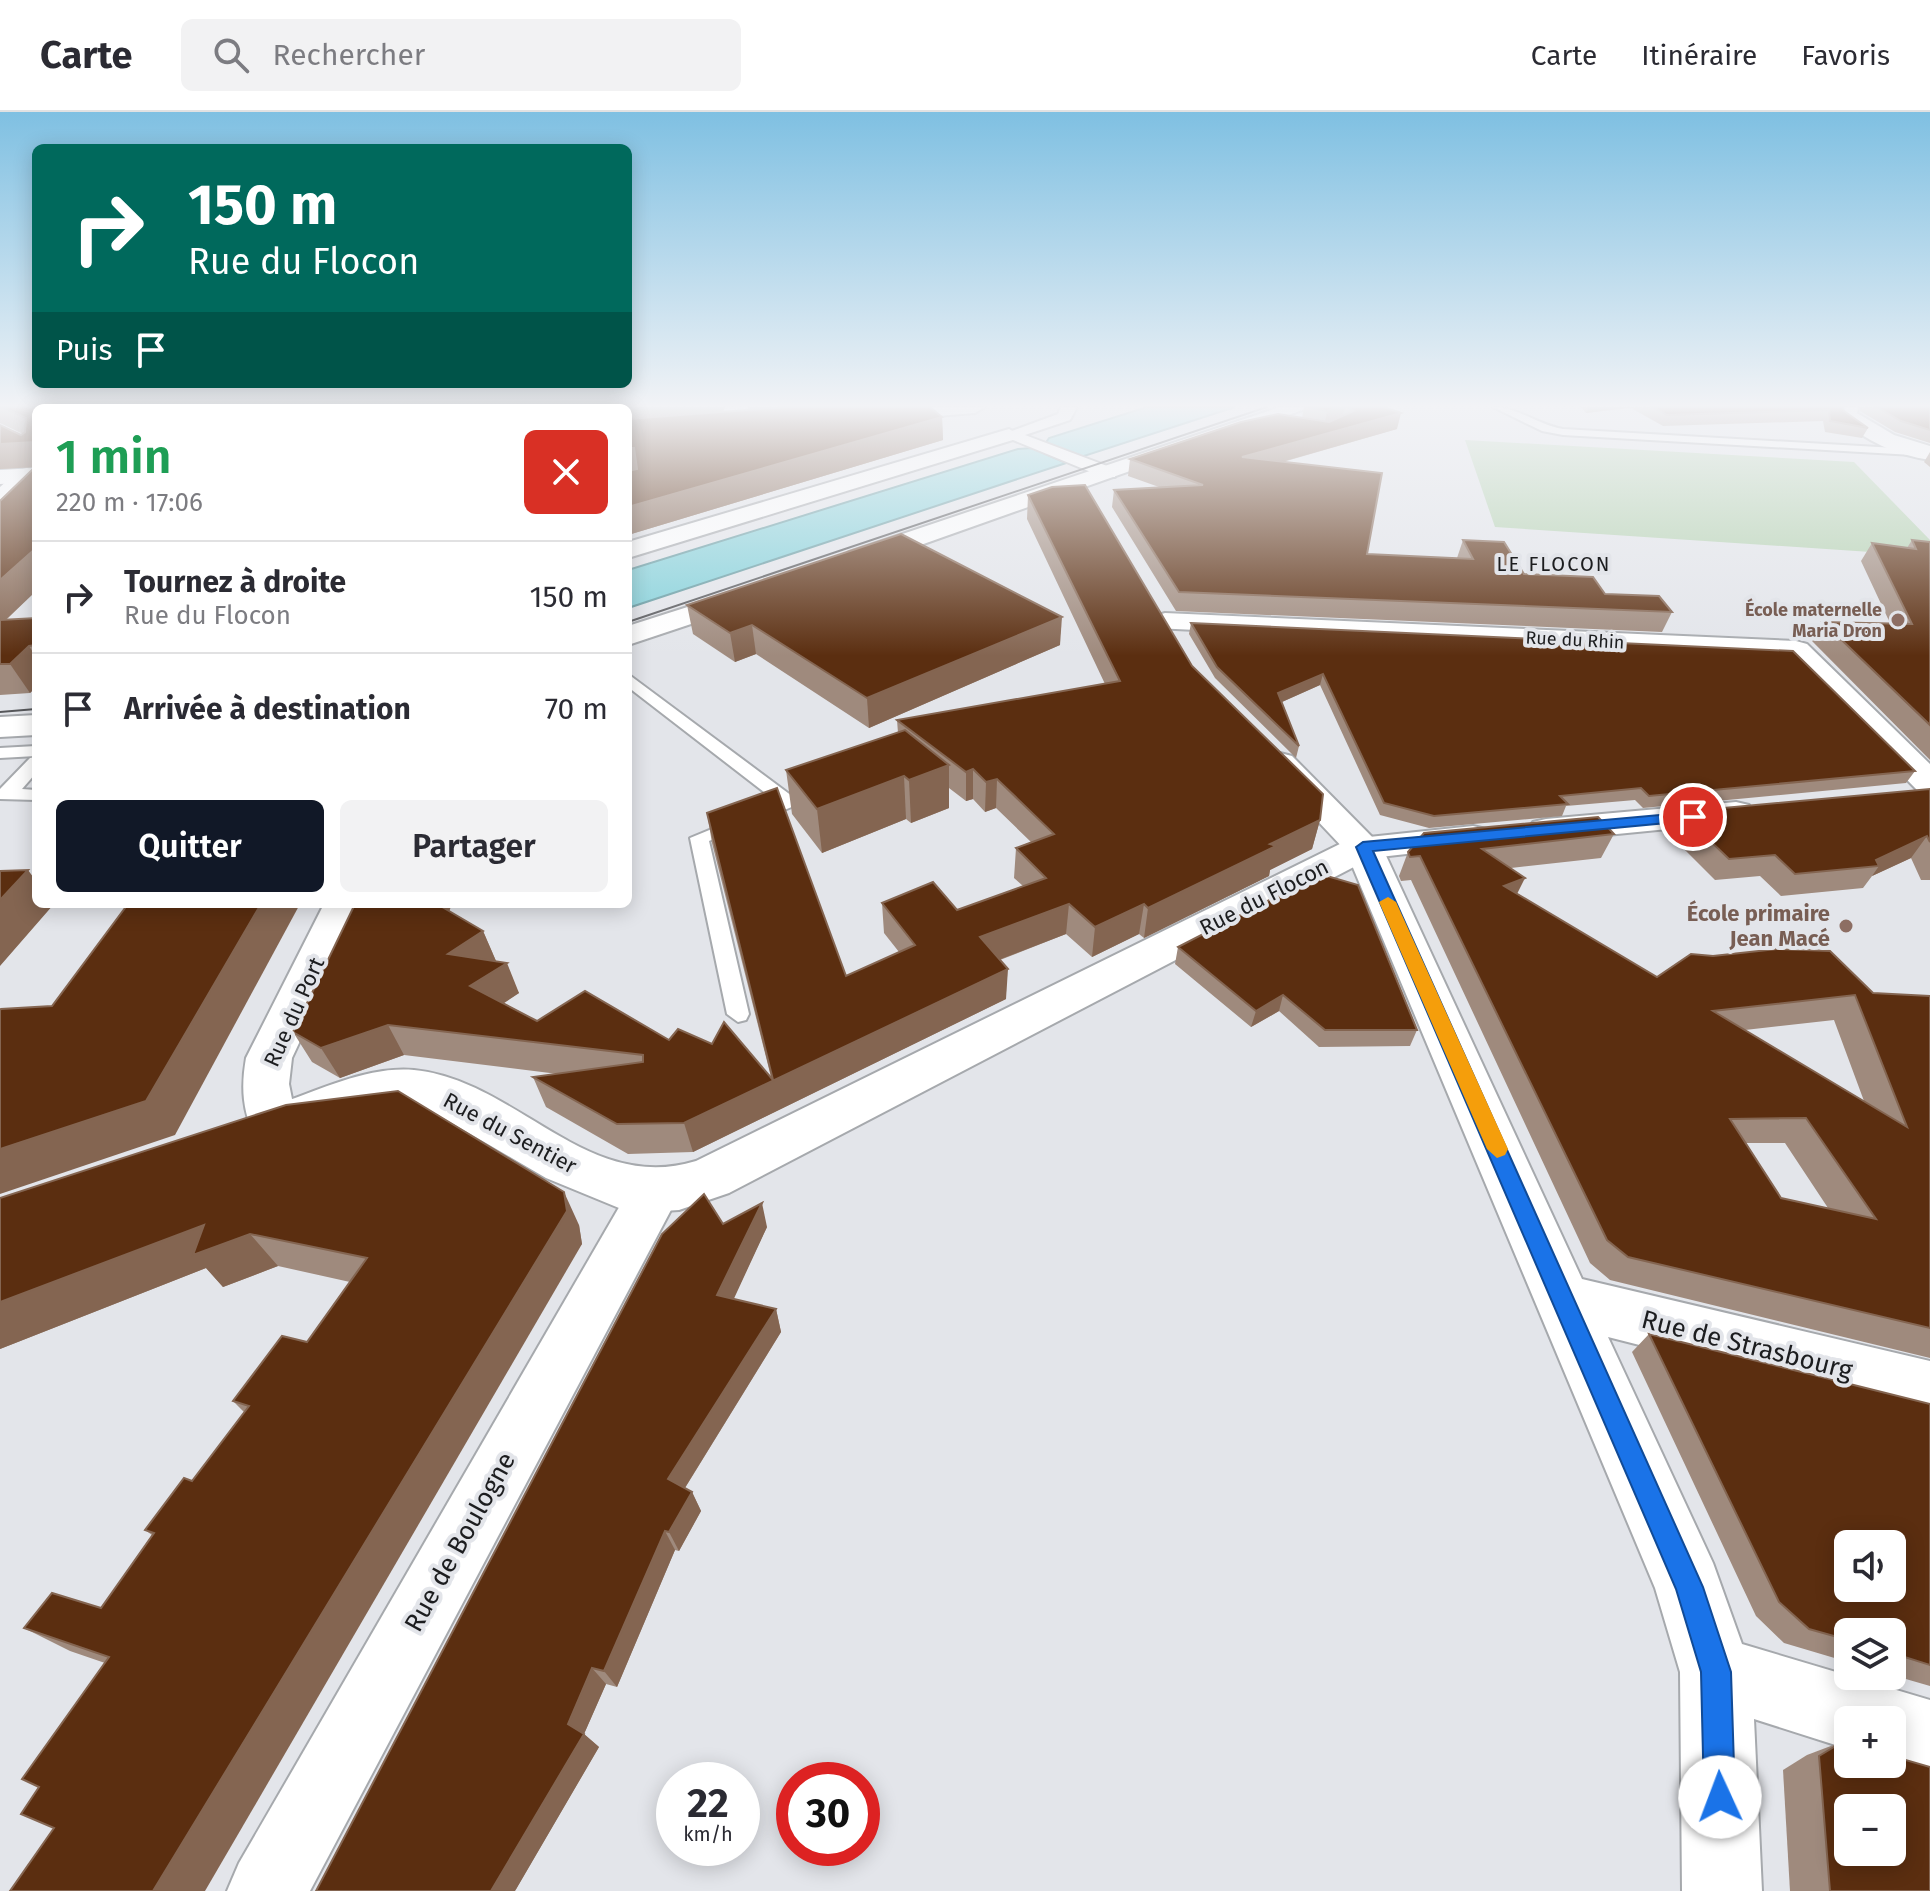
<!DOCTYPE html>
<html lang="fr">
<meta charset="utf-8">
<style>
:root{--surface:#fff;--page:#f2f2f3;--text:#2b2b33;--muted:#7c7c81;--line:#e1e1e2;--accent:#111827}
body{margin:0;font-family:"Fira Sans",sans-serif;background:var(--page);color:var(--text);height:100vh;display:flex;flex-direction:column;font-size:30px;white-space:nowrap}
*{box-sizing:border-box;margin:0}
p{font-size:26px;color:var(--muted)}
.icon{flex:none;width:44px;height:44px;fill:none;stroke:currentColor;stroke-width:2;stroke-linecap:round;stroke-linejoin:round}
.map{position:relative;flex:1;overflow:hidden}
.sheet{position:absolute;left:32px;top:292px;width:600px;height:504px;display:flex;flex-direction:column;background:var(--surface);border-radius:12px;box-shadow:0 4px 20px #0003}
.sheet>*{flex:none}
.top-card{position:absolute;left:32px;top:32px;width:600px;height:244px;border-radius:12px;box-shadow:0 4px 20px #0003;background:#00695c;color:#fff;overflow:hidden}
.buttons{position:absolute;left:1834px;top:1418px;display:grid;gap:16px}
.buttons a{display:grid;place-items:center;width:72px;height:72px;border-radius:12px;background:var(--surface);box-shadow:0 4px 20px #0003;font-size:40px}
.speed{position:absolute;left:656px;top:1650px;display:flex;gap:16px;font-size:40px;font-weight:700;text-align:center}
.speed>*{display:grid;place-content:center;width:104px;height:104px;border-radius:50%;background:var(--surface);box-shadow:0 4px 20px #0003;line-height:1}
.speed small{font-size:20px;font-weight:400}
.speed .limit{border:12px solid #d22;background:#fff;color:#111}
.pin{position:absolute;display:grid;place-items:center;width:68px;height:68px;color:#fff;margin:-34px;border:4px solid #fff;border-radius:50%;box-shadow:0 2px 8px #0007}
.me{position:absolute;width:88px;margin:-44px;rotate:358deg;stroke-linejoin:round;filter:drop-shadow(0 0 6px #0008)}
.turn{display:flex;align-items:center;gap:28px;height:168px;padding:0 24px;font-size:36px}
.turn .icon{width:104px;height:104px;stroke-width:2.5}
.turn b{display:block;font-size:56px;line-height:68px}
.then{display:flex;align-items:center;height:76px;padding:0 24px;background:#0003;gap:16px;font-size:30px}
.round{display:grid;place-items:center;flex:none;width:84px;height:84px;border-radius:12px;background:var(--page)}
.headline{display:flex;align-items:center;justify-content:space-between;height:136px;padding:0 24px}
h1{font-size:48px;font-weight:600;line-height:60px;color:#1e9e55}
.button{display:flex;gap:16px;margin-top:auto;padding:16px 24px}
.button a{flex:1;height:92px;border-radius:12px;background:var(--accent);color:#fff;font-size:32px;font-weight:600;line-height:92px;text-align:center}
.button a+a{background:var(--page);color:var(--text)}
ul{padding:0;list-style:none}
li{display:flex;align-items:center;gap:24px;height:112px;padding:0 24px;border-top:2px solid var(--line)}
li div{flex:1}
li b{display:block;font-size:30px}
li em{font-style:normal}
header{display:flex;align-items:center;gap:48px;box-sizing:border-box;height:112px;padding:0 40px;background:var(--surface);border-bottom:2px solid var(--line)}
header strong{font-size:38px}
nav{display:flex;gap:44px;margin-inline-start:auto;font-size:28px}
.search{width:560px;height:72px;background:var(--page);display:flex;align-items:center;gap:20px;box-sizing:border-box;padding:0 28px;border-radius:12px;color:var(--muted);font-size:30px}
.map>svg:first-child{display:block}
</style>
<header>
<strong>Carte</strong>
<div class="search"><svg class="icon" aria-label="search" viewBox="0 0 24 24"><circle cx="10" cy="10" r="6"/><path d="M15 15l6 6"/></svg>Rechercher</div>
<nav><a>Carte</a><a>Itinéraire</a><a>Favoris</a></nav>
</header>
<div class="map">
<svg width="1930" height="1779" viewBox="0 0 1930 1779">
<rect width="100%" height="100%" fill="#e3e5ea"/>
<!-- green -->
<polygon fill="#b3d1af" points="1465,328 1854,350 1930,428 1930,444 1495,415"/>
<!-- water -->
<g fill="#83d1da" stroke="#649ba2" stroke-width="2">
<polygon points="1147,295 1235,295 1081,345 1045,332 1049,326"/>
<polygon points="1032,336 1066,351 628,496 628,458 1018,337"/>
</g>
<g fill="none" stroke-linecap="round" stroke-linejoin="round">
<!-- service casing -->
<g stroke="#a6a9ad" stroke-width="4">
<g id="service">
<path d="M1493,295C1518,295 1538,313 1563,317L1913,337L1918,340L1913,343L1563,323L1542,319Z"/>
<polygon points="628,562 792,684 819,675 828,680 709,729 749,902 746,908 738,910 727,902 690,726 777,690 628,575"/>
<polygon points="36,634 36,644 0,646 0,636"/>
<polygon points="36,645 36,661 22,677 36,678 36,688 0,687 0,677 30,646"/>
</g>
</g>
<!-- pedestrian casing -->
<g stroke="#a6a9ad" stroke-width="4">
<polygon id="pedestrian" points="1061,295 1077,295 1070,308 1025,323 1115,357 1115,365 1103,365 1001,323 1058,302"/>
</g>
<!-- minor casing -->
<g stroke="#a6a9ad" stroke-width="4">
<g id="minor">
<path d="M1838,295H1858L1857,301L1894,323L1930,334V348C1896,343 1866,329 1840,307Z"/>
<polygon points="1009,317 1020,323 1016,327 628,446 628,430"/>
<polygon points="1165,501 1796,529 1807,532 1930,652 1930,683 1918,679 1788,547 1155,516 1151,510 1155,504"/>
<polygon points="1280,641 1292,644 1382,735 1582,1167 1930,1249 1930,1307 1608,1225 1713,1451 1742,1532 1930,1588 1930,1662 1892,1651 1892,1608 1848,1608 1848,1637 1754,1607 1762,1779 1682,1779 1680,1560 1655,1476 1346,739 1263,651 1268,644"/>
<path d="M324,792H364L292,946L289,972L297,1012L290,1026L273,1031L256,1026C242,1000 241,974 246,946Z"/>
<polygon points="654,1059 672,1066 680,1081 310,1779 227,1779 239,1751 636,1066"/>
</g>
</g>
<!-- tertiary casing -->
<g stroke="#a6a9ad" stroke-width="4">
<g id="tertiary">
<polygon points="1736,690 1749,693 1754,701 1749,709 1546,729 1533,726 1527,718 1533,710 1546,707"/>
<path d="M1473,714L1486,717L1492,725L1486,733L1371,746L729,1081L679,1098L648,1100L619,1096L546,1066L426,996L378,997L301,1022L284,1016L277,1003L284,990C324,976 370,954 414,958C517,968 586,1083 696,1049L1350,727Z"/>
</g>
</g>
<!-- secondary casing -->
<g stroke="#a6a9ad" stroke-width="4">
<g id="secondary">
<polygon points="1280,295 1311,295 867,452 849,452 845,446 849,440"/>
<polygon points="27,356 35,358 35,368 8,392 0,394 0,375 19,358"/>
<polygon points="747,476 757,478 761,484 757,490 628,533 628,514"/>
<polygon points="36,603 36,623 0,625 0,605"/>
</g>
</g>
<!-- primary casing -->
<g stroke="#a6a9ad" stroke-width="4">
<g id="primary">
<polygon points="895,295 985,295 975,301 874,309 864,303 867,299"/>
<polygon points="36,356 36,370 0,372 0,358"/>
</g>
</g>
<!-- service -->
<use href="#service" fill="#fff" fill-rule="evenodd"/>
<!-- pedestrian -->
<use href="#pedestrian" fill="#fff" fill-rule="evenodd"/>
<!-- minor -->
<use href="#minor" fill="#fff" fill-rule="evenodd"/>
<!-- tertiary -->
<use href="#tertiary" fill="#fff" fill-rule="evenodd"/>
<!-- secondary -->
<use href="#secondary" fill="#fff" fill-rule="evenodd"/>
<!-- primary -->
<use href="#primary" fill="#fff" fill-rule="evenodd"/>
<!-- tram -->
<g stroke="#56575a" stroke-width="2">
<polyline points="628,510 1267,295"/>
<polyline points="0,600 36,597"/>
</g>
</g>
<!-- wall -->
<g fill="#9f8a7d" fill-rule="evenodd">
<polygon points="0,295 725,295 723,300 749,298 748,295 930,295 942,305 943,328 628,423 628,296 36,296 36,479 6,508 36,506 36,575 30,581 0,583 0,389 35,355 0,357 0,313 21,323 23,322 0,311"/>
<polygon points="1304,295 1384,295 1397,317 1283,350 1367,442 1457,446 1463,428 1524,462 1672,500 1662,520 1176,499 1112,395 1114,378 1159,375 1128,364 1130,347 1302,306"/>
<polygon points="1581,295 1843,295 1844,299 1868,316 1862,326 1825,320 1823,309 1663,314 1631,296 1586,301"/>
<polygon points="1859,295 1930,295 1930,331 1895,320 1860,299"/>
<polygon points="1930,340 1930,355 1924,350"/>
<polygon points="1028,383 1192,554 1320,708 1312,737 1270,758 1269,764 1144,826 1139,822 1092,845 1066,822 1000,848 1006,887 693,1040 628,1042 546,995 533,965 558,962 404,943 340,966 312,950 293,920 355,792 452,792 449,799 483,819 496,849 519,881 504,891 537,909 669,928 771,965 712,731 707,701 846,864 899,840 884,821 882,791 957,798 1023,774 1014,766 1016,736 1031,730 996,696 985,700 973,687 966,689 949,676 949,696 911,711 906,707 822,741 792,702 786,658 898,621 897,608 1105,572 1027,407"/>
<polygon points="1912,428 1930,430 1930,648 1812,529 1823,510 1890,511 1861,449 1872,431 1907,436"/>
<polygon points="687,493 1060,533 869,616 756,542 735,550 693,522"/>
<polygon points="1191,511 1915,659 1906,671 1643,696 1635,688 1566,694 1562,704 1429,716 1380,703 1320,573 1282,590 1299,634 1296,646 1215,566 1189,522"/>
<polygon points="1930,677 1930,768 1921,768 1911,746 1872,764 1863,776 1781,784 1760,764 1715,768 1668,721 1680,700"/>
<path d="M1614,722L1601,746L1511,756L1517,782L1657,865L1873,881L1930,884V1246L1610,1168L1590,1151L1411,768L1401,769L1399,764L1408,740ZM1834,908L1864,989L1745,918ZM1746,1031H1785L1828,1096L1781,1086Z"/>
<polygon points="1178,835 1417,918 1410,934 1319,935 1279,899 1251,915 1175,852"/>
<polygon points="0,1086 579,1113 582,1132 54,1716 39,1675 105,1551 70,1539 24,1516 101,1496 152,1423 145,1418 192,1369 244,1300 233,1289 307,1230 350,1170 278,1154 223,1175 206,1156 0,1237"/>
<polygon points="723,1112 767,1115 733,1187 776,1197 781,1220 685,1376 692,1380 701,1399 679,1439 675,1438 617,1575 606,1572 584,1622 599,1635 515,1779"/>
<polygon points="1649,1222 1930,1292 1930,1574 1892,1563 1892,1520 1848,1520 1848,1550 1784,1531 1756,1504 1632,1240"/>
<polygon points="1844,1629 1930,1779 1790,1779 1783,1658 1807,1643"/>
</g>
<!-- shaded-wall -->
<g fill="#846551">
<polygon points="622,295 725,295 721,306 628,313 628,296"/>
<polygon points="748,295 843,295 749,303"/>
<polygon points="1340,295 1345,295 1341,310 1324,315 1327,299"/>
<polygon points="1589,295 1631,295 1586,301"/>
<polygon points="1401,301 1397,317 1239,362 1242,345"/>
<polygon points="942,305 943,328 628,423 628,395"/>
<polygon points="36,330 36,355 0,357 0,332"/>
<polygon points="628,336 634,336 639,360 628,361"/>
<polygon points="36,436 36,479 0,513 0,468"/>
<polygon points="1062,505 1060,533 869,616 867,586"/>
<polygon points="752,513 756,542 735,550 730,521"/>
<polygon points="29,534 36,545 36,575 30,581 10,552"/>
<polygon points="1323,562 1320,573 1275,593 1278,581"/>
<polygon points="949,653 949,696 911,711 909,668"/>
<polygon points="973,657 973,687 966,689 966,660"/>
<polygon points="904,664 906,707 822,741 817,697"/>
<polygon points="997,667 996,696 985,700 986,670"/>
<polygon points="1320,708 1312,737 1270,758 1269,764 1144,826 1148,796 1270,732"/>
<polygon points="1927,724 1911,746 1872,764 1879,754 1876,748"/>
<polygon points="28,758 36,769 36,792 54,792 0,854 0,788"/>
<polygon points="1525,766 1513,790 1504,774"/>
<polygon points="261,792 300,792 175,1023 0,1082 0,1037"/>
<polygon points="430,792 452,792 442,817"/>
<polygon points="1069,792 1066,822 980,855 980,825"/>
<polygon points="1144,792 1139,822 1092,845 1095,815"/>
<polygon points="483,819 496,849 448,842"/>
<polygon points="507,851 519,881 484,904 470,874"/>
<polygon points="1008,857 1006,887 693,1040 684,1011"/>
<polygon points="1283,883 1279,899 1251,915 1256,899"/>
<polygon points="388,913 404,943 340,966 321,936"/>
<polygon points="564,1080 579,1113 582,1132 205,1779 153,1779"/>
<polygon points="762,1091 767,1115 725,1206 717,1183"/>
<polygon points="204,1113 250,1122 278,1154 223,1175 206,1156 0,1237 0,1190"/>
<polygon points="776,1197 781,1220 678,1387 668,1367"/>
<polygon points="692,1380 701,1399 679,1439 669,1420"/>
<polygon points="665,1419 675,1438 617,1575 604,1559"/>
<polygon points="592,1556 606,1572 584,1622 599,1635 515,1779 491,1779"/>
</g>
<!-- building -->
<g fill="#5b2e10" stroke="#846551" stroke-width="2" fill-rule="evenodd">
<polygon points="2,295 622,295 36,296 36,330 0,332 0,313 21,323 25,320 26,306"/>
<polygon points="788,295 930,295 942,305 628,395 628,359 637,357 634,336 628,336 628,307"/>
<polygon points="1308,295 1340,295 1327,299"/>
<polygon points="1347,295 1384,295 1401,301 1242,345 1382,361 1367,442 1473,447 1463,428 1504,430 1524,462 1593,465 1605,482 1659,484 1672,500 1179,480 1114,378 1203,373 1130,347 1241,310 1278,302 1329,310 1354,299"/>
<polygon points="1653,295 1843,295 1844,299 1868,316 1830,309 1829,298 1667,303"/>
<polygon points="1877,295 1930,295 1930,318 1901,309"/>
<polygon points="36,354 36,436 0,468 0,389"/>
<polygon points="1085,373 1192,554 1323,682 1320,708 1270,732 1276,734 1148,796 1144,792 1095,815 1069,792 980,825 1008,857 684,1011 617,1012 533,965 643,950 643,943 388,913 321,936 293,920 355,792 437,792 483,819 448,842 507,851 470,874 537,909 585,879 669,928 678,917 712,932 724,910 773,968 707,701 777,676 846,864 915,833 882,791 933,770 957,798 1046,766 1016,736 1054,722 997,667 986,670 973,657 966,660 897,608 1120,569 1028,383 1052,375"/>
<polygon points="901,422 1062,505 867,586 752,513 730,521 687,493"/>
<polygon points="1912,428 1930,430 1930,613 1823,510 1912,512 1872,431 1916,437"/>
<polygon points="36,506 36,533 29,534 10,552 0,552 0,508"/>
<polygon points="1191,511 1793,539 1915,659 1649,684 1641,676 1560,684 1568,692 1434,704 1384,691 1323,562 1278,581 1299,634 1217,555"/>
<polygon points="905,618 949,653 909,668 904,664 817,697 786,658"/>
<polygon points="1930,677 1930,730 1927,724 1876,748 1879,754 1795,762 1775,743 1729,747 1680,700"/>
<path d="M1598,705L1614,722L1482,737L1525,766L1504,774L1657,865L1691,842L1713,844L1777,837L1830,839L1873,881L1930,884V1216L1628,1145L1607,1128L1420,744L1410,745L1408,740L1424,721ZM1855,883L1907,1015L1713,899ZM1806,1006L1876,1107L1781,1086L1730,1007Z"/>
<polygon points="28,758 0,788 0,759"/>
<polygon points="1320,762 1358,773 1417,918 1325,918 1283,883 1256,899 1178,835"/>
<polygon points="128,792 261,792 146,989 0,1037 0,898 1,897 52,894"/>
<polygon points="398,979 564,1080 567,1099 153,1779 10,1779 54,1716 21,1702 39,1675 22,1667 109,1545 24,1516 52,1481 101,1496 154,1421 145,1418 184,1366 192,1369 249,1294 233,1289 282,1224 307,1230 367,1146 250,1122 193,1143 204,1113 0,1190 0,1086 286,993"/>
<polygon points="704,1082 723,1112 762,1091 717,1183 776,1197 668,1367 692,1380 669,1420 665,1419 604,1559 592,1556 568,1612 584,1622 491,1779 316,1779 662,1122"/>
<path d="M1649,1222L1930,1292V1553L1892,1541V1520H1848V1528L1809,1517L1779,1490ZM1848,1432H1892V1476H1848Z"/>
<path d="M1844,1629L1848,1630V1652H1892V1644L1930,1655V1779H1830L1819,1644ZM1848,1696H1892V1740H1848Z"/>
</g>
<!-- sky -->
<linearGradient id="sky" x2="0" y2="1"><stop stop-color="#7fc0e2"/><stop offset="0.54" stop-color="#f2f3f6"/><stop offset="1" stop-color="#f2f3f6" stop-opacity="0"/></linearGradient>
<rect width="1930" height="544" fill="url(#sky)"/>
<!-- route -->
<polygon fill="#1a73e8" stroke="#114b97" stroke-width="2" points="1693,700 1698,702 1698,708 1373,739 1703,1475 1731,1560 1735,1685 1731,1696 1720,1701 1708,1696 1704,1685 1701,1560 1676,1477 1356,735 1363,730"/>
<!-- slow -->
<polygon fill="#f59e0b" points="1388,785 1396,790 1508,1037 1505,1043 1497,1046 1487,1037 1379,790"/>
<!-- markers -->
<g fill="#8d6e63" stroke="#e3e5ea" stroke-width="3">
<circle cx="1898" cy="508" r="8"/>
<circle cx="1846" cy="814" r="8"/>
</g>
<g text-anchor="middle" dominant-baseline="central" stroke-width="8" stroke-linejoin="round" paint-order="stroke">
<!-- far-education labels -->
<g font-size="18" font-weight="bold" fill="#785e54" stroke="#e3e5ea" text-anchor="end">
<text x="1882" y="498">École maternelle<tspan x="1882" dy="21">Maria Dron</tspan></text>
</g>
<!-- far-street labels -->
<g font-size="18" fill="#1c1d1f" stroke="#e3e5ea">
<text transform="translate(1575 528) rotate(3)">Rue du Rhin</text>
</g>
<!-- far-neighbourhood labels -->
<g font-size="20" letter-spacing="2" fill="#1c1d1f" stroke="#e3e5ea">
<text x="1554" y="452">LE FLOCON</text>
</g>
<!-- street labels -->
<g font-size="22" fill="#1c1d1f" stroke="#e3e5ea">
<text transform="translate(1264 785) rotate(-27)">Rue du Flocon</text>
<text transform="translate(294 900) rotate(-66)">Rue du Port</text>
<text transform="translate(510 1021) rotate(28)">Rue du Sentier</text>
</g>
<!-- education labels -->
<g font-size="22" font-weight="bold" fill="#785e54" stroke="#e3e5ea" text-anchor="end">
<text x="1830" y="801">École primaire<tspan x="1830" dy="25">Jean Macé</tspan></text>
</g>
<!-- near-street labels -->
<g font-size="26" fill="#1c1d1f" stroke="#e3e5ea">
<text transform="translate(1747 1233) rotate(14)">Rue de Strasbourg</text>
<text transform="translate(460 1430) rotate(-61)">Rue de Boulogne</text>
</g>
</g>
</svg>
<div class="buttons">
<a><svg class="icon" aria-label="sound" viewBox="0 0 24 24"><path d="M4 9h4l5-4v14l-5-4H4zM17 9q2 3 0 6"/></svg></a>
<a><svg class="icon" aria-label="layers" viewBox="0 0 24 24"><path d="M12 4l9 5-9 5-9-5zM3 14l9 5 9-5"/></svg></a>
<a>+</a>
<a>−</a>
</div>
<div class="speed"><div>22<small>km/h</small></div><div class="limit">30</div></div>
<div class="pin" style="left:1693px;top:705px;background:#d93025"><svg class="icon" aria-label="arrive" viewBox="0 0 24 24"><path d="M6 21V4h12l-3 4 3 4H6"/></svg></div>
<svg class="me" style="left:1720px;top:1685px" viewBox="-20 -20 40 40"><circle r="19" fill="#fff"/><path d="M0-13L10 11 0 6-10 11z" fill="#1a73e8"/></svg>
<div class="top-card">
<div class="turn"><svg class="icon" aria-label="right" viewBox="0 0 24 24"><path d="M7 20v-9h11M14 6l5 5-5 5"/></svg><div><b>150 m</b>Rue du Flocon</div></div>
<div class="then">Puis<svg class="icon" aria-label="arrive" viewBox="0 0 24 24"><path d="M6 21V4h12l-3 4 3 4H6"/></svg></div>
</div>
<section class="sheet">
<div class="headline"><div><h1>1 min</h1><p>220 m · 17:06</p></div><a class="round" style="background:#d93025;color:#fff"><svg class="icon" aria-label="close" viewBox="0 0 24 24"><path d="M6 6l12 12M18 6L6 18"/></svg></a></div>
<ul>
<li><svg class="icon" aria-label="right" viewBox="0 0 24 24"><path d="M7 20v-9h11M14 6l5 5-5 5"/></svg><div><b>Tournez à droite</b><p>Rue du Flocon</p></div><em>150 m</em></li>
<li><svg class="icon" aria-label="arrive" viewBox="0 0 24 24"><path d="M6 21V4h12l-3 4 3 4H6"/></svg><div><b>Arrivée à destination</b></div><em>70 m</em></li>
</ul>
<div class="button"><a>Quitter</a><a>Partager</a></div>
</section>
</div>
